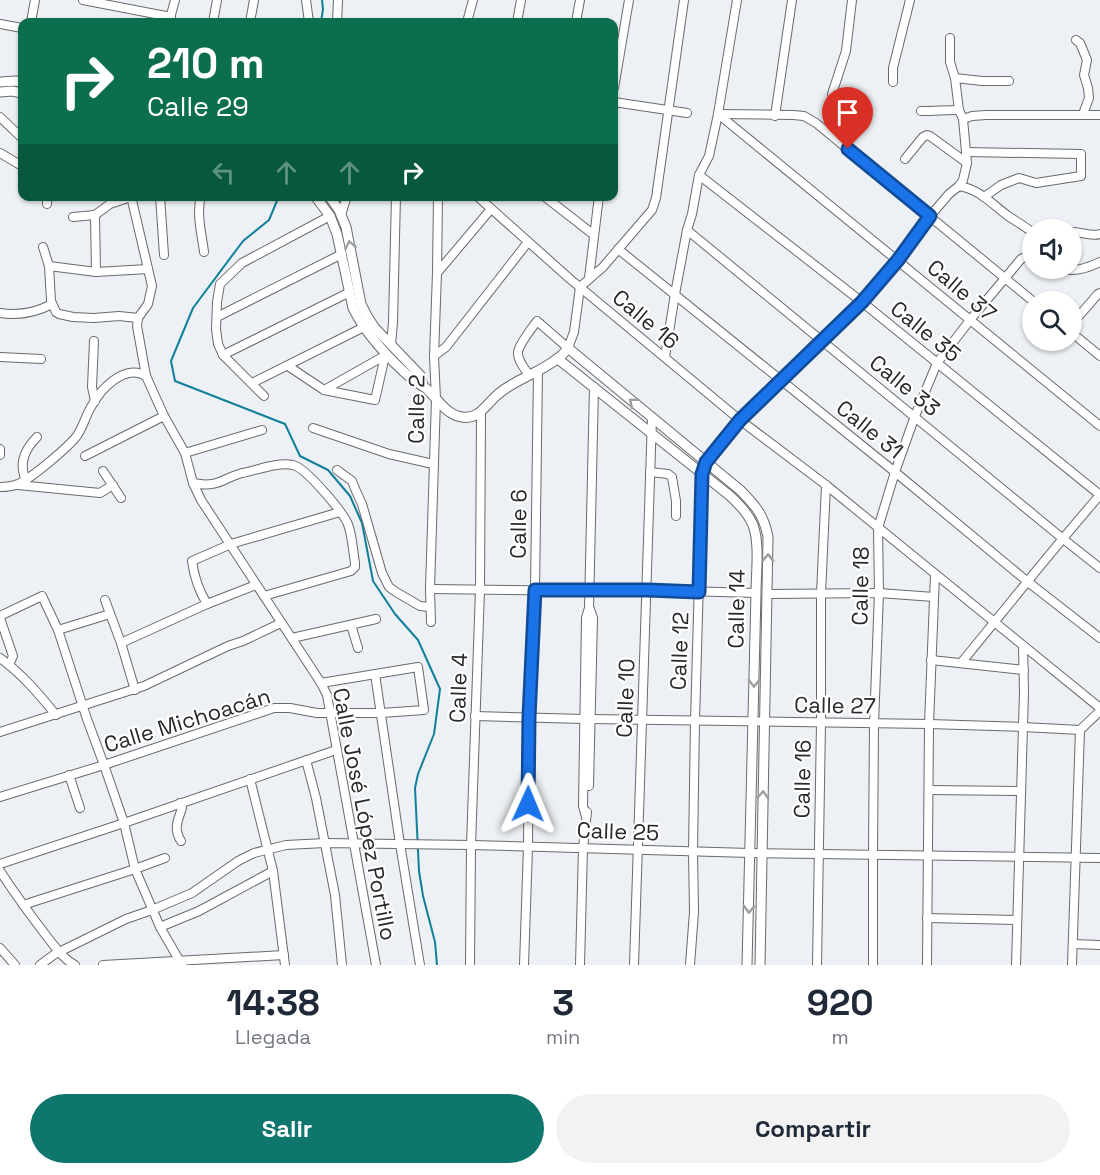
<!DOCTYPE html>
<html lang="es">
<meta charset="utf-8">
<style>
:root{--surface:#fff;--page:#f2f2f3;--text:#1f2937;--muted:#747a83;--accent:#0f766e}
body{margin:0;font-family:"Space Grotesk",sans-serif;background:var(--page);color:var(--text);height:100vh;display:flex;flex-direction:column;font-size:22px;white-space:nowrap}
*{box-sizing:border-box;margin:0}
p{font-size:20px;color:var(--muted)}
.icon{flex:none;width:33px;height:33px;fill:none;stroke:currentColor;stroke-width:2;stroke-linecap:round;stroke-linejoin:round}
.map{position:relative;height:965px;overflow:hidden}
.side{display:flex;flex-direction:column;background:var(--surface);flex:1}
.side>*{flex:none}
.guide{position:absolute;left:18px;top:18px;width:600px;height:183px;border-radius:12px;box-shadow:0 2px 4px #0004;background:#0b6e4f;color:#fff;overflow:hidden}
.fabs{position:absolute;left:1022px;top:219px;display:grid;gap:12px}
.fabs a{display:grid;place-items:center;width:60px;height:60px;border-radius:50%;background:var(--surface);box-shadow:0 2px 4px #0004;font-size:30px}
.pin{position:absolute;display:grid;place-items:center;width:51px;height:51px;color:#fff;margin:-62px -26px;border-radius:50% 50% 50% 0;rotate:-45deg;box-shadow:0 0 6px #0007}
.pin .icon{rotate:45deg}
.me{position:absolute;width:66px;margin:-33px;rotate:1deg;stroke-linejoin:round;filter:drop-shadow(0 0 4px #0008)}
.turn{display:flex;align-items:center;gap:21px;height:126px;padding:0 30px;font-size:27px}
.turn .icon{width:78px;height:78px;stroke-width:2.5}
.turn b{display:block;font-size:42px;line-height:51px}
.lanes{display:flex;align-items:center;height:57px;padding:0 30px;background:#0003;justify-content:center;gap:30px;direction:ltr}
.lanes .off{opacity:.35}
.eta{display:flex;justify-content:space-evenly;align-items:center;height:102px;text-align:center}
.eta b{font-size:36px;font-weight:700;line-height:42px}
.cta{display:flex;gap:12px;margin-top:auto;padding:12px 30px}
.cta a{flex:1;height:69px;border-radius:36px;background:var(--accent);color:#fff;font-size:24px;font-weight:700;line-height:69px;text-align:center}
.cta a+a{background:var(--page);color:var(--text)}
.map>svg:first-child{display:block}
</style>
<div class="map">
<svg width="1100" height="965" viewBox="0 0 1100 965">
<rect width="100%" height="100%" fill="#edf0f4"/>
<g fill="none" stroke-linecap="round" stroke-linejoin="round">
<!-- stream -->
<g stroke="#107f9a" stroke-width="2">
<polyline points="321,22 323,9 322,0"/>
<polyline points="279,196 269,220 243,241 193,308 171,361 175,381 285,424 300,456 328,470 350,496 362,523 373,581 395,614 418,640 440,689 434,734 418,774 415,788 419,871 423,896 435,942 437,965"/>
</g>
<!-- minor casing -->
<g stroke="#686a6d" stroke-width="10">
<g id="minor">
<polyline points="83,0 171,17"/>
<polyline points="306,0 309,22"/>
<polyline points="31,22 35,0"/>
<polyline points="169,22 175,0"/>
<polyline points="213,22 217,0"/>
<polyline points="250,22 254,0"/>
<polyline points="337,22 338,0"/>
<polyline points="467,22 473,0"/>
<polyline points="517,22 521,0"/>
<polyline points="576,22 580,0"/>
<polyline points="0,24 22,28"/>
<polyline points="1076,40 1080,43 1087,60 1084,75 1088,88 1089,98 1083,114"/>
<polyline points="955,78 982,81 1009,81"/>
<polyline points="893,82 893,68 910,0"/>
<polyline points="614,88 629,0"/>
<polyline points="832,94 846,51 852,0"/>
<polyline points="614,102 687,113"/>
<path d="M921,111C934,111 946,110 959,110"/>
<polyline points="718,114 1100,426"/>
<polyline points="718,114 793,115 804,116 816,123 1034,302"/>
<polyline points="775,116 792,0"/>
<polyline points="0,117 22,138"/>
<polyline points="963,119 972,116 986,115 1100,115"/>
<polyline points="966,152 1081,154 1081,176 1036,183 1019,178 1001,185 984,197"/>
<polyline points="0,153 22,166"/>
<polyline points="905,159 923,137 927,135 930,136 967,163"/>
<polyline points="699,175 862,302 1100,495"/>
<path d="M959,186C979,189 992,204 1008,216C1016,221 1024,226 1032,232"/>
<polyline points="131,196 152,286 148,304 138,318 137,326 146,376"/>
<polyline points="160,196 164,255"/>
<path d="M201,196C196,214 202,235 204,252"/>
<polyline points="477,196 570,279 740,420 826,485 1100,708"/>
<polyline points="544,196 594,235"/>
<polyline points="47,204 47,196"/>
<polyline points="95,215 96,272"/>
<polyline points="95,215 110,204 131,197"/>
<polyline points="341,215 347,196"/>
<polyline points="73,217 95,215"/>
<polyline points="687,230 1062,538 1100,568"/>
<path d="M1071,232C1081,231 1089,237 1100,234"/>
<polyline points="43,247 49,266 51,301 56,312 59,314 73,317 94,318 119,316 138,318"/>
<polyline points="618,249 895,472 1028,582 1100,638"/>
<polyline points="49,266 96,272 148,269"/>
<path d="M1059,268C1074,273 1087,268 1100,262"/>
<polyline points="437,273 491,209"/>
<polyline points="589,278 599,196"/>
<path d="M0,313C19,316 35,313 52,304"/>
<polyline points="217,317 342,254"/>
<polyline points="1071,325 1098,294 1100,293"/>
<polyline points="1071,332 1100,356"/>
<polyline points="94,341 92,387 95,401"/>
<polyline points="391,345 393,322 396,196"/>
<polyline points="223,355 350,292"/>
<polyline points="434,356 446,347 528,242"/>
<polyline points="0,357 41,359"/>
<polyline points="665,357 675,294 687,230 692,214 699,175 709,156 718,114 737,0"/>
<polyline points="288,366 324,390 375,400 385,356"/>
<path d="M529,375C525,369 517,360 518,352C519,344 532,328 537,321L568,348L574,332L580,287L603,267L652,210L656,198L684,0"/>
<polyline points="252,383 364,327"/>
<polyline points="324,390 386,355"/>
<polyline points="264,396 223,355 218,344 216,329 217,302 220,284 242,263 330,216"/>
<polyline points="313,428 389,454 433,464"/>
<polyline points="0,449 0,455"/>
<polyline points="185,453 262,430"/>
<polyline points="85,456 164,416"/>
<polyline points="337,470 352,481 356,491 362,504 382,573 389,587 396,592 420,606 430,607"/>
<polyline points="103,471 121,498"/>
<polyline points="650,472 668,474 672,477 676,501 676,516"/>
<path d="M26,480C18,463 26,448 37,437"/>
<path d="M193,483C218,488 221,479 242,473C258,470 277,462 293,465C306,468 340,509 347,522C352,532 353,551 355,563V567L351,571L264,596"/>
<polyline points="18,485 100,493 113,485"/>
<path d="M0,487C6,487 13,486 18,484C32,478 67,448 76,437C83,428 85,417 91,407C100,390 124,363 146,376L164,416L185,453L193,483L201,500L321,683L327,695L376,965"/>
<polyline points="430,589 590,591 647,590 756,593"/>
<polyline points="767,594 879,593 934,597"/>
<polyline points="105,600 121,643 135,690"/>
<path d="M207,604C199,591 194,576 192,561L231,544L340,512"/>
<polyline points="0,616 42,596 58,630 87,719 104,765 124,823 135,869 160,927 182,965"/>
<polyline points="0,618 13,656 9,665"/>
<polyline points="431,622 430,589 436,399 434,356 437,273 438,196"/>
<polyline points="351,625 358,648"/>
<polyline points="58,630 110,614"/>
<polyline points="292,638 376,619"/>
<polyline points="121,643 207,604 256,585"/>
<path d="M0,658C22,674 39,694 56,715"/>
<polyline points="931,660 1024,670"/>
<path d="M961,663C1007,607 1052,550 1100,495"/>
<polyline points="375,674 400,844 420,965"/>
<polyline points="475,716 585,719"/>
<polyline points="590,719 929,724 1023,727 1080,730"/>
<polyline points="0,732 144,686 228,646 243,641 281,623"/>
<polyline points="306,760 316,798 335,895 342,965"/>
<polyline points="69,775 80,808"/>
<polyline points="250,779 273,871 285,965"/>
<polyline points="589,786 593,618 590,609"/>
<polyline points="929,790 1020,791"/>
<polyline points="0,797 104,765 274,708 290,708 317,713 381,713 424,710 418,667 321,683"/>
<path d="M180,803L182,808C178,820 173,829 181,841"/>
<polyline points="586,817 583,806 586,618 589,608 594,387"/>
<polyline points="0,864 124,823 336,750"/>
<path d="M0,871C15,894 31,916 48,938C56,948 63,959 75,965"/>
<polyline points="23,905 135,869 165,858"/>
<polyline points="927,918 1017,920"/>
<polyline points="160,927 199,911 273,871"/>
<polyline points="1073,944 1100,945"/>
<polyline points="0,948 15,965"/>
<polyline points="40,965 55,954 126,919 152,910 192,893 238,861 254,853 286,845 325,843 471,845 750,853 1100,858"/>
<polyline points="103,965 284,955"/>
<polyline points="470,965 471,845 480,590 481,413"/>
<polyline points="524,965 528,847 529,717 535,590 538,371"/>
<polyline points="580,965 583,848 587,812"/>
<polyline points="634,965 652,418"/>
<polyline points="690,965 694,912 693,851 695,721 702,474 706,462 740,420 862,302 898,260 930,216 949,194 959,186 963,180 967,163 963,119 959,110 955,78 950,62 950,38"/>
<polyline points="817,965 821,723 821,594 826,485"/>
<polyline points="873,965 873,854 874,724 879,593 878,528 895,472 915,416 937,363 970,320 1021,259 1025,257 1032,258"/>
<polyline points="927,965 929,724 935,575"/>
<polyline points="1016,965 1024,692 1023,646"/>
<polyline points="1072,965 1080,730 1100,711"/>
</g>
</g>
<!-- major casing -->
<g stroke="#686a6d" stroke-width="11">
<g id="major">
<polyline points="0,82 16,81 22,83"/>
<polyline points="0,92 12,91 22,93"/>
<path d="M315,196L330,216L337,234L353,308C365,333 391,361 412,379C416,383 422,385 427,389C437,399 447,415 462,417C478,420 486,405 496,396C514,379 539,374 558,358C562,356 565,352 568,348L740,490C755,505 764,515 768,537L760,965"/>
<polyline points="329,196 339,210 346,227 361,304 367,316 374,327 420,375 423,386"/>
<path d="M558,359L729,495C739,504 748,513 753,525C760,544 756,573 756,593L747,965"/>
</g>
</g>
<!-- minor -->
<use href="#minor" stroke="#fff" stroke-width="8"/>
<!-- major -->
<use href="#major" stroke="#fff" stroke-width="9"/>
</g>
<!-- one-way arrows -->
<defs><path id="oneway-chevron" d="M-2-3.5L2.5 0L-2 3.5" fill="none" stroke-width="1.6" stroke-linecap="round" stroke-linejoin="round" transform="scale(1.5)"/></defs>
<g stroke="#9e9e9f">
<use href="#oneway-chevron" transform="translate(350 245) rotate(-101)"/>
<use href="#oneway-chevron" transform="translate(633 402) rotate(-140)"/>
<use href="#oneway-chevron" transform="translate(768 558) rotate(-89)"/>
<use href="#oneway-chevron" transform="translate(754 683) rotate(91)"/>
<use href="#oneway-chevron" transform="translate(763 795) rotate(-88)"/>
<use href="#oneway-chevron" transform="translate(749 909) rotate(92)"/>
</g>
<g fill="none" stroke-linecap="round" stroke-linejoin="round">
<!-- route casing -->
<g stroke="#114b97" stroke-width="15">
<polyline id="route" points="528,804 529,717 535,590 647,590 699,592 702,474 706,462 740,420 862,302 898,260 930,216 848,149"/>
</g>
<!-- route -->
<use href="#route" stroke="#1a73e8" stroke-width="10"/>
</g>
<g text-anchor="middle" dominant-baseline="central" stroke-width="4.5" stroke-linejoin="round" paint-order="stroke">
<!-- street labels -->
<g font-size="22" fill="#272829" stroke="#fff">
<text transform="translate(962 290) rotate(40)">Calle 37</text>
<text transform="translate(646 319) rotate(40)">Calle 16</text>
<text transform="translate(926 331) rotate(39)">Calle 35</text>
<text transform="translate(905 385) rotate(39)">Calle 33</text>
<text transform="translate(416 409) rotate(-89)">Calle 2</text>
<text transform="translate(870 429) rotate(39)">Calle 31</text>
<text transform="translate(518 524) rotate(-89)">Calle 6</text>
<text transform="translate(860 586) rotate(-89)">Calle 18</text>
<text transform="translate(736 609) rotate(-89)">Calle 14</text>
<text transform="translate(679 651) rotate(-88)">Calle 12</text>
<text transform="translate(458 688) rotate(-88)">Calle 4</text>
<text transform="translate(625 698) rotate(-88)">Calle 10</text>
<text transform="translate(835 705) rotate(1)">Calle 27</text>
<text transform="translate(187 720) rotate(-17)">Calle Michoacán</text>
<text transform="translate(802 779) rotate(-89)">Calle 16</text>
<text transform="translate(365 814) rotate(79)">Calle José López Portillo</text>
<text transform="translate(618 831) rotate(2)">Calle 25</text>
</g>
</g>
</svg>
<div class="fabs">
<a><svg class="icon" aria-label="sound" viewBox="0 0 24 24"><path d="M4 9h4l5-4v14l-5-4H4zM17 9q2 3 0 6"/></svg></a>
<a><svg class="icon" aria-label="search" viewBox="0 0 24 24"><circle cx="10" cy="10" r="6"/><path d="M15 15l6 6"/></svg></a>
</div>
<div class="pin" style="left:848px;top:149px;background:#d93025"><svg class="icon" aria-label="arrive" viewBox="0 0 24 24"><path d="M6 21V4h12l-3 4 3 4H6"/></svg></div>
<svg class="me" style="left:528px;top:804px" viewBox="-20 -20 40 40"><path d="M0-17L14 15 0 8-14 15z" fill="#1a73e8" stroke="#fff" stroke-width="4"/></svg>
<div class="guide">
<div class="turn"><svg class="icon" aria-label="right" viewBox="0 0 24 24"><path d="M7 20v-9h11M14 6l5 5-5 5"/></svg><div><b>210 m</b>Calle 29</div></div>
<div class="lanes"><svg class="icon off" aria-label="left" viewBox="0 0 24 24"><path d="M17 20v-9H6M10 6l-5 5 5 5"/></svg><svg class="icon off" aria-label="ahead" viewBox="0 0 24 24"><path d="M12 20V5M6 11l6-6 6 6"/></svg><svg class="icon off" aria-label="ahead" viewBox="0 0 24 24"><path d="M12 20V5M6 11l6-6 6 6"/></svg><svg class="icon" aria-label="right" viewBox="0 0 24 24"><path d="M7 20v-9h11M14 6l5 5-5 5"/></svg></div>
</div>
</div>
<section class="side">
<div class="eta">
<div><b>14:38</b><p>Llegada</p></div>
<div><b>3</b><p>min</p></div>
<div><b>920</b><p>m</p></div>
</div>
<div class="cta"><a>Salir</a><a>Compartir</a></div>
</section>
